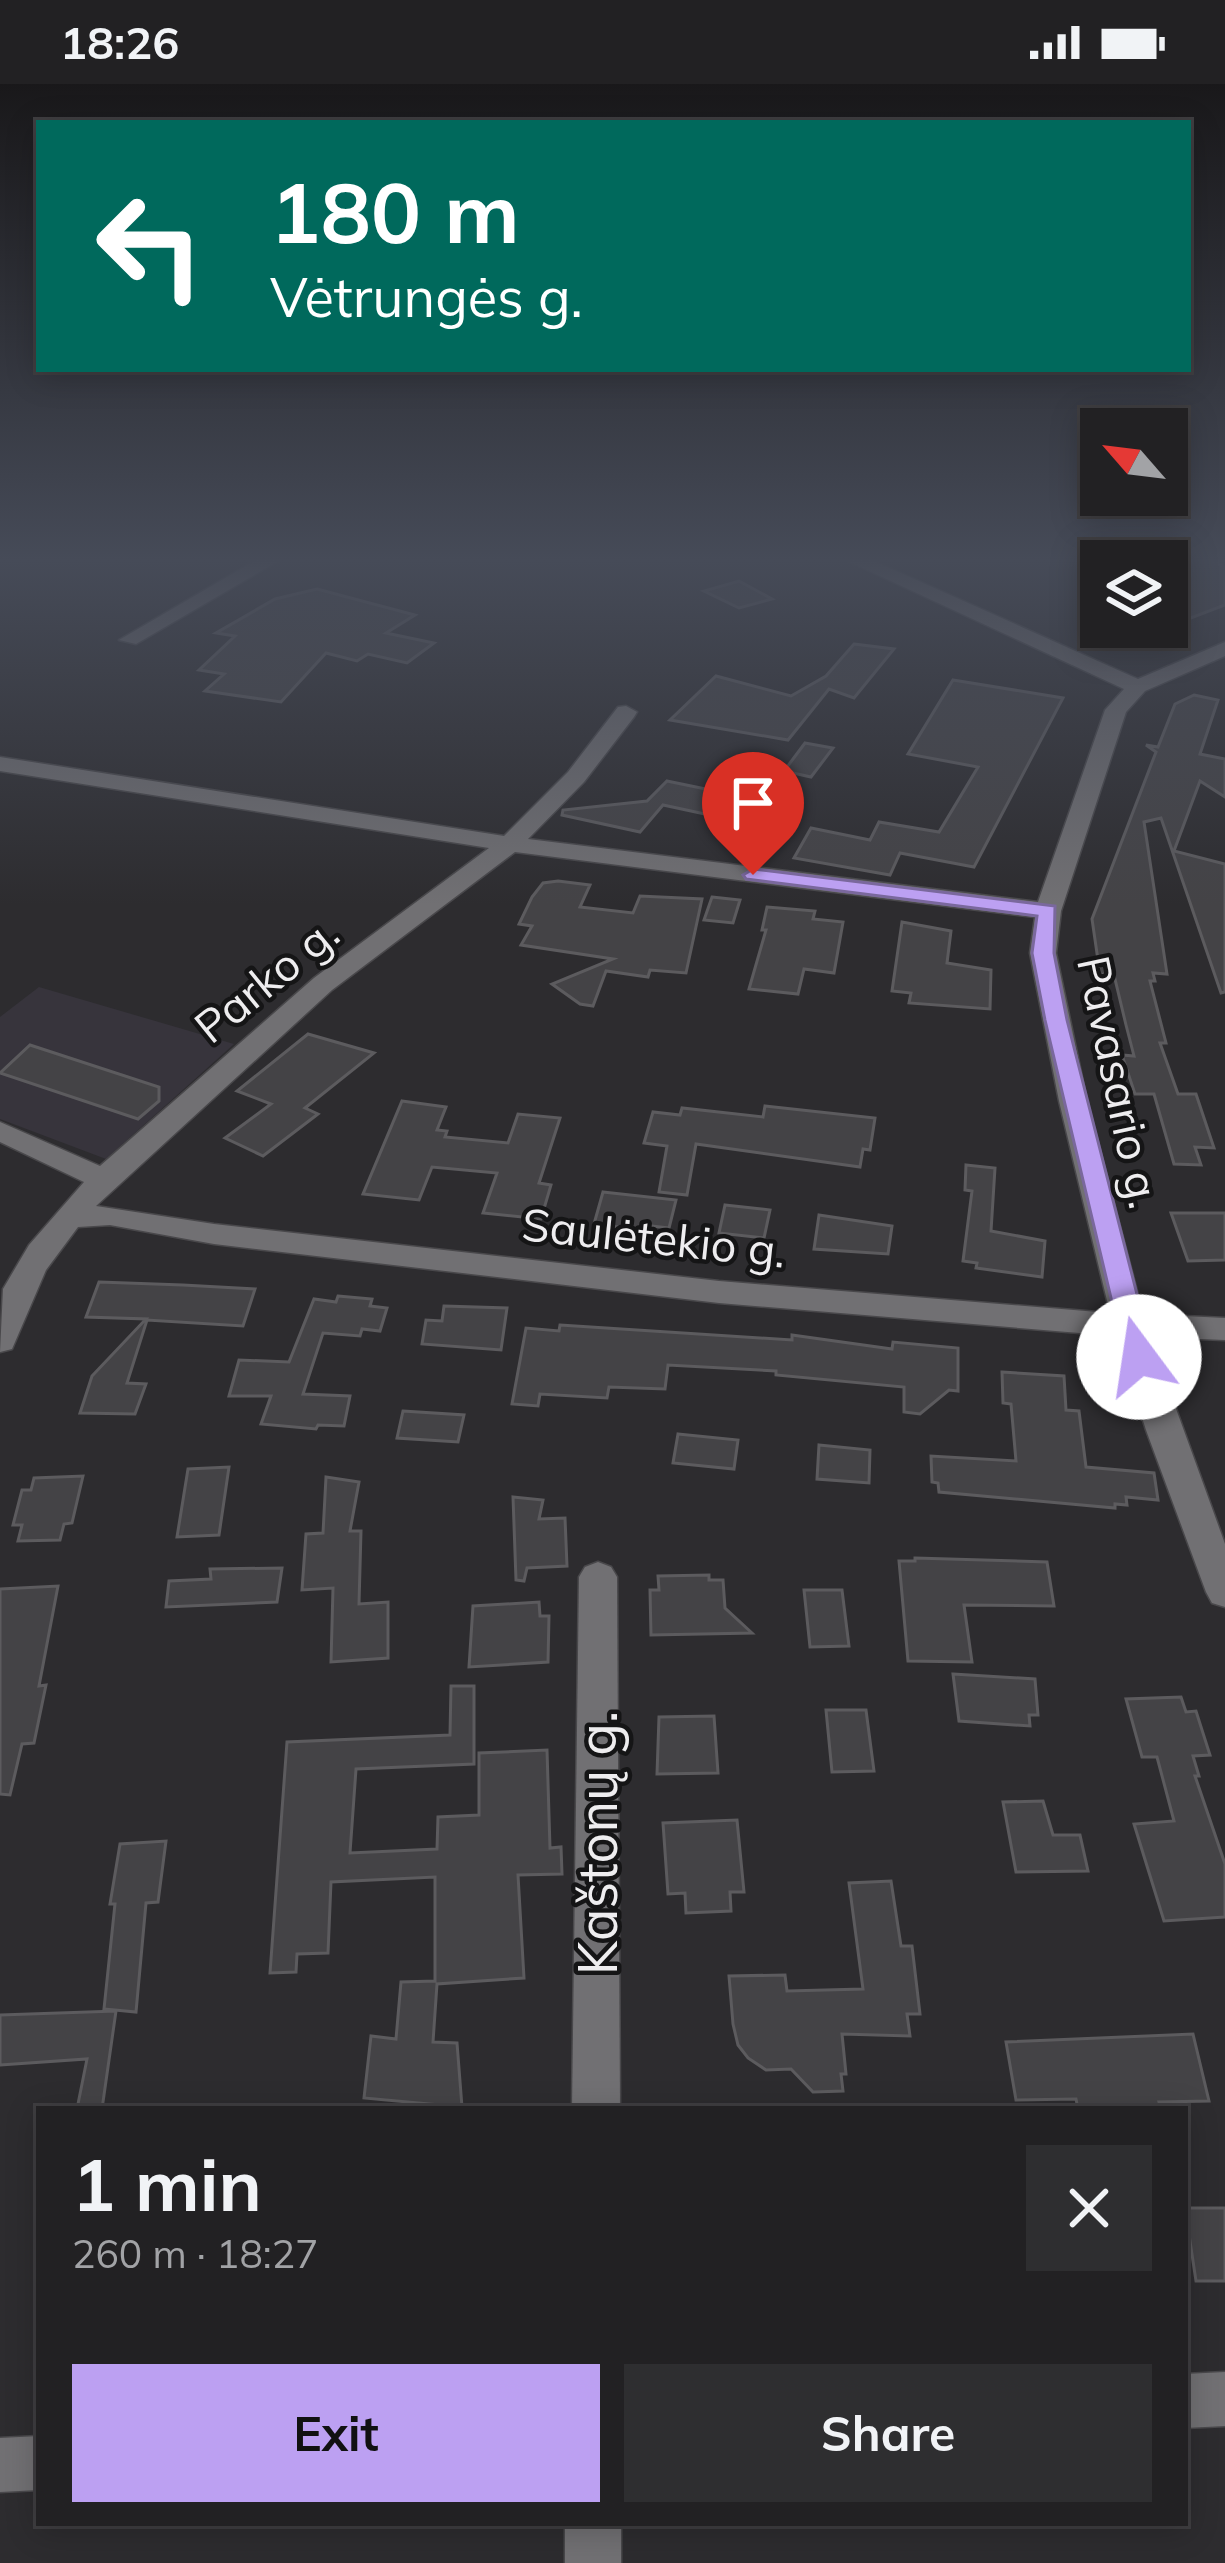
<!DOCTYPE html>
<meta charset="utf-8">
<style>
:root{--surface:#222123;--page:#2e2e30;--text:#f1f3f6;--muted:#a2a3a6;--line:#3f3e41;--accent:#bca0f2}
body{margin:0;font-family:Mulish,sans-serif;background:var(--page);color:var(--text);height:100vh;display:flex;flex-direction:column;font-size:45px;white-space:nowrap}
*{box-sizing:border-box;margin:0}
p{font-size:39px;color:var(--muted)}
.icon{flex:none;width:66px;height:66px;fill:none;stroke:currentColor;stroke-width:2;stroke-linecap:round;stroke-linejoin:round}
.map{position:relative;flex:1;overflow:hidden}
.sheet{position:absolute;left:36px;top:2022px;width:1152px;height:420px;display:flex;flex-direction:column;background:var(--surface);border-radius:0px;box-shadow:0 6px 30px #0003,0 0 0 3px var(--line)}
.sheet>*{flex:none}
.guide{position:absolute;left:36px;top:36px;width:1155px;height:252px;border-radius:0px;box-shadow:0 6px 30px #0003,0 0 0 3px var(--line);background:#00695c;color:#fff;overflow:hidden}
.needle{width:78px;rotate:298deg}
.tools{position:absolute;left:1080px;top:324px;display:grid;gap:24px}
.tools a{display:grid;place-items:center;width:108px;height:108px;border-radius:0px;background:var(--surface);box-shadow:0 6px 30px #0003,0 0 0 3px var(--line);font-size:60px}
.pin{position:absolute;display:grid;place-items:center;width:102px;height:102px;color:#fff;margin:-123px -51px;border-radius:50% 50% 50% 0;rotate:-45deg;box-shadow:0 0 12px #0007}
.pin .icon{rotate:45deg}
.me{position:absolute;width:132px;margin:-66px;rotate:346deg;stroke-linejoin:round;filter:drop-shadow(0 0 9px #0008)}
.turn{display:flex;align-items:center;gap:42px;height:252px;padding:0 36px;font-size:54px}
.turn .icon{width:156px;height:156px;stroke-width:2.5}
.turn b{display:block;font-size:84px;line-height:102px}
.round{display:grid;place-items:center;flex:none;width:126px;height:126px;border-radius:0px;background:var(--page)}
.overview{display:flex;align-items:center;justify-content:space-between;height:204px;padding:0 36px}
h1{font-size:72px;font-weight:700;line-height:90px}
.cta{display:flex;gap:24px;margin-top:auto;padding:24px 36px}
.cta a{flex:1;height:138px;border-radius:0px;background:var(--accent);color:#111;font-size:48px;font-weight:700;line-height:138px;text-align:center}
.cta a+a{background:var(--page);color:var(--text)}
.status{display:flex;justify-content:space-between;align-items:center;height:84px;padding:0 60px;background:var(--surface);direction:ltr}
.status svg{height:33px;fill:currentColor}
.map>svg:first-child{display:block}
</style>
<div class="status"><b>18:26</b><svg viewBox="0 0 49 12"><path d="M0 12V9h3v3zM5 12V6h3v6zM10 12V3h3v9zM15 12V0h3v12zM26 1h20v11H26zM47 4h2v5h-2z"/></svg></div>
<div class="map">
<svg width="1225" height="2479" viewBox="0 0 1225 2479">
<rect width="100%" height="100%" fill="#2d2c2f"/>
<!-- built -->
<polygon fill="#37343c" points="39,903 234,960 106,1075 0,1035 0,933"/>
<!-- building -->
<g fill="#444346" stroke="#5c5b5e" stroke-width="3">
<polygon points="1180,473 1203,473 1225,483 1225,521 1167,543 1167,478"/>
<polygon points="739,497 772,515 739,524 704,507"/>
<polygon points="317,505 415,531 386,549 434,559 407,579 368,570 357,577 326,569 281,618 205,607 224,590 199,586 235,552 216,549 275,515"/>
<polygon points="854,560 894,565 854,614 829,605 788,656 670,636 716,592 791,612 826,592"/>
<polygon points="953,596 1063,614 974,783 900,769 890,791 794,774 811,744 870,756 879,738 939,748 978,683 908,670"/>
<polygon points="1194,611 1218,616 1200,670 1225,675 1225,713 1200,697 1174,767 1225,780 1225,908 1221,909 1161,734 1144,738 1167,890 1153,889 1155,897 1150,897 1166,959 1160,959 1178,1010 1196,1010 1214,1064 1195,1063 1201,1081 1174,1080 1154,1010 1135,1010 1122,971 1134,972 1126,941 1114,891 1100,890 1092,835 1156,668 1146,661 1158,663 1175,620"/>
<polygon points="805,659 833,664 811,693 784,687"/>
<polygon points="667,697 725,709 785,722 770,744 663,721 640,748 562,731 563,726 647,717"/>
<polygon points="558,797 590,801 580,823 633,829 640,812 702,815 686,889 650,886 648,893 606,887 593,922 580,920 552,900 613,875 521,861 532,842 519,840 532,813 543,799"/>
<polygon points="712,813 740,816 733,839 704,836"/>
<polygon points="767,823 815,827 813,835 843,838 834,889 804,885 798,910 749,905 766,846 762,846"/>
<polygon points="902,838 951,847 947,879 991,886 990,925 909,919 911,909 892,907"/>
<polygon points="308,950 374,969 305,1024 318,1030 263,1072 225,1054 271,1020 237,1007"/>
<polygon points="30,961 159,1003 159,1017 138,1035 0,989"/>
<polygon points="402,1017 446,1023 437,1046 447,1047 445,1053 508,1059 518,1030 560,1034 539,1099 551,1101 541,1135 483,1129 497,1089 432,1083 419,1116 363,1110"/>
<polygon points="765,1022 875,1034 870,1066 863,1065 860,1083 696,1060 687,1111 659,1108 667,1062 644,1059 653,1028 680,1031 682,1024 763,1033"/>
<polygon points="966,1081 995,1084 991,1147 1045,1157 1042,1193 976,1184 977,1179 963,1177 972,1107 965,1106"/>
<polygon points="603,1108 676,1116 669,1144 651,1142 651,1147 594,1140"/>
<polygon points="725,1121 770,1126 764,1154 719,1149"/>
<polygon points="1171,1129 1225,1129 1225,1176 1188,1177"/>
<polygon points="819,1131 892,1142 888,1170 814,1165"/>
<polygon points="99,1198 183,1201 255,1205 243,1242 147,1236 127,1299 146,1300 135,1330 80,1329 92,1292 146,1235 86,1233"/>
<polygon points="338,1212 372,1215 370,1222 387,1224 380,1247 362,1245 360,1252 323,1249 303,1310 350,1312 344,1342 318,1341 316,1345 261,1340 271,1312 229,1312 239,1276 289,1278 314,1215 336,1218"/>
<polygon points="444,1222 507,1224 501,1266 422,1260 426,1236 442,1237"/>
<polygon points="560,1241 792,1256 792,1251 892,1265 893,1258 958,1264 958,1307 949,1306 920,1330 904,1328 904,1303 776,1291 776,1287 668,1281 665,1305 609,1303 607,1314 540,1310 538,1322 512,1320 526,1244 559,1247"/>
<polygon points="1002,1288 1064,1292 1066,1326 1079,1327 1086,1383 1154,1389 1158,1416 1126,1413 1127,1421 1115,1420 1115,1424 939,1408 938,1399 932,1398 931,1372 1016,1377 1011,1320 1003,1319"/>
<polygon points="403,1327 464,1331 458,1358 397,1354"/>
<polygon points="678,1350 738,1356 734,1385 673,1379"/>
<polygon points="819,1361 870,1366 869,1399 817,1395"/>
<polygon points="229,1383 219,1451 177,1453 188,1385"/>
<polygon points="83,1392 72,1439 64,1440 60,1456 18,1457 22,1441 13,1441 22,1406 31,1406 34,1394"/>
<polygon points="326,1393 359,1398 350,1447 361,1447 359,1520 388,1518 388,1574 331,1578 333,1504 302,1506 306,1450 323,1449"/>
<polygon points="513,1413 543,1416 539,1435 565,1434 567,1482 527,1484 524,1497 516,1496"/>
<polygon points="915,1474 1047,1478 1054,1522 964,1521 972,1578 908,1577 899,1477 915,1477"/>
<polygon points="282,1484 277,1518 166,1523 169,1497 211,1495 210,1485"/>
<polygon points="709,1491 709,1496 723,1496 725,1524 752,1549 651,1551 650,1506 659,1506 658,1492"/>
<polygon points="58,1502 39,1602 46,1601 34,1659 22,1660 10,1711 0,1710 0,1505"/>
<polygon points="804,1506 842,1506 849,1562 810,1563"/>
<polygon points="539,1518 540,1532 549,1532 548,1578 469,1583 473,1522"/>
<polygon points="953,1590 1035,1595 1038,1631 1029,1631 1030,1642 959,1637"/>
<polygon points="451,1602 474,1602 474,1680 356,1685 350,1769 437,1765 438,1733 479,1731 479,1669 547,1666 550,1764 561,1763 562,1790 518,1791 524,1894 437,1900 433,1958 457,1959 462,2023 364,2014 371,1952 396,1955 401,1898 435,1897 435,1793 331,1798 328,1869 297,1870 296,1888 270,1889 287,1658 450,1651"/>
<polygon points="1181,1613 1186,1628 1196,1627 1210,1671 1193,1672 1199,1692 1195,1692 1225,1780 1225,1833 1164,1837 1134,1740 1174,1737 1157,1673 1142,1673 1126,1615"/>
<polygon points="826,1626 866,1626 874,1687 832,1688"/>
<polygon points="714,1632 718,1689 657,1690 659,1633"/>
<polygon points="1043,1717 1053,1751 1080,1751 1088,1787 1016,1788 1003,1718"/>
<polygon points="737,1736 744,1808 730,1808 731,1827 686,1829 685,1809 668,1810 663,1739"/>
<polygon points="166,1757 158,1818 146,1819 136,1928 104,1925 115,1820 110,1820 120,1760"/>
<polygon points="891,1797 901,1862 912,1862 920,1930 907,1930 910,1952 842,1950 846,1990 841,1990 843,2007 813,2008 791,1985 766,1986 748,1974 738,1961 733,1940 729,1892 785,1891 787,1907 863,1905 849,1799"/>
<polygon points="116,1927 102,2025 77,2025 87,1975 0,1981 0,1931"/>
<polygon points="1193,1950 1209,2017 1159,2018 1161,2025 1078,2025 1076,2015 1016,2016 1006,1958"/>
<polygon points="1185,2124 1225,2124 1225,2197 1196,2197"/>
</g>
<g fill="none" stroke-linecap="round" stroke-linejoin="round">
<!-- street casing -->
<g stroke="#49484b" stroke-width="3">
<g id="street">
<polygon points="261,473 285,473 136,560 119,556"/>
<path d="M839,473H865L1138,595L1225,558V572L1145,607L1126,628L1061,827L1056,869L1087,1017L1143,1230L1225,1234V1256L1150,1253L1225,1460V1523L1212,1519L1206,1508L1146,1346L1116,1252L719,1219L214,1160L110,1141L78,1143L46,1186L12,1265L0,1268L3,1205L29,1161L84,1098L0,1058V1038L100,1082L314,894L489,764L0,687V673L504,752L568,688L618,623L626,622L637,628L634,633L584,698L528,755L1038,818L1105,626L1124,605ZM515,768L1035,833L1030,869L1059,1017L1110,1229L719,1197L214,1140L96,1122L332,906Z"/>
<polygon points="598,1478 611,1483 617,1493 620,2025 572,2025 579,1493 585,1483"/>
<polygon points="1225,2288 1225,2342 1185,2344 1185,2290"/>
<polygon points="39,2352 39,2406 0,2408 0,2354"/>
<rect x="565" y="2439" width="56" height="40"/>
</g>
</g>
<!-- street -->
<use href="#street" fill="#717073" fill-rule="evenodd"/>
</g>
<!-- sky -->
<linearGradient id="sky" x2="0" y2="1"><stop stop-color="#19181a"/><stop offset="0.58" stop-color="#464b58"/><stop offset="1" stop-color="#464b58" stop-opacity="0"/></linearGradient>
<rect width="1225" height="821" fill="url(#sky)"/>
<!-- route -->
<polygon fill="#bca0f2" stroke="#7a689d" stroke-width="3" points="753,785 1055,822 1054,869 1067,936 1153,1273 1149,1279 1139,1282 1125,1273 1045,936 1032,869 1037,832 746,795 743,791"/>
<g text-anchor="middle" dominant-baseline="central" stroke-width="9" stroke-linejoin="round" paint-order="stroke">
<!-- street labels -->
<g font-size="45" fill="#eeedef" stroke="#151516">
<text transform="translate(266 895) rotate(-39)">Parko g.</text>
<text transform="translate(1120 998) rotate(78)">Pavasario g.</text>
<text transform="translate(654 1153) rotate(6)">Saulėtekio g.</text>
</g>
<!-- near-street labels -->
<g font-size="54" fill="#eeedef" stroke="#151516">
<text transform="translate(597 1759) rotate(-90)">Kaštonų g.</text>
</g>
</g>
</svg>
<div class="tools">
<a><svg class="needle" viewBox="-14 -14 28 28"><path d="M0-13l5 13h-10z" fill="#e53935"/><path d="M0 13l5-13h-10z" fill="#a2a3a6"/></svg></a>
<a><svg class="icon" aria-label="layers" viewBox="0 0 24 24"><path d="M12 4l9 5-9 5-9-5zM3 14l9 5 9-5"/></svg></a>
</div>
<div class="pin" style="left:753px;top:791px;background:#d93025"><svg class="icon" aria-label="arrive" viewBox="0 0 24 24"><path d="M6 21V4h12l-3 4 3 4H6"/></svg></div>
<svg class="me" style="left:1139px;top:1273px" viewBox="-20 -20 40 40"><circle r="19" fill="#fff"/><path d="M0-13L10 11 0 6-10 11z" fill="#bca0f2"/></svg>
<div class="guide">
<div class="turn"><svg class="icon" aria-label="left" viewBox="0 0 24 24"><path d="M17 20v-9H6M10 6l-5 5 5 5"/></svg><div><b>180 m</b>Vėtrungės g.</div></div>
</div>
<section class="sheet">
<div class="overview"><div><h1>1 min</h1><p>260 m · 18:27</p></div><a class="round"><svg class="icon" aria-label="close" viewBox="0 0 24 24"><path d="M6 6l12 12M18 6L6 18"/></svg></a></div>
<div class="cta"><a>Exit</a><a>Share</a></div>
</section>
</div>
